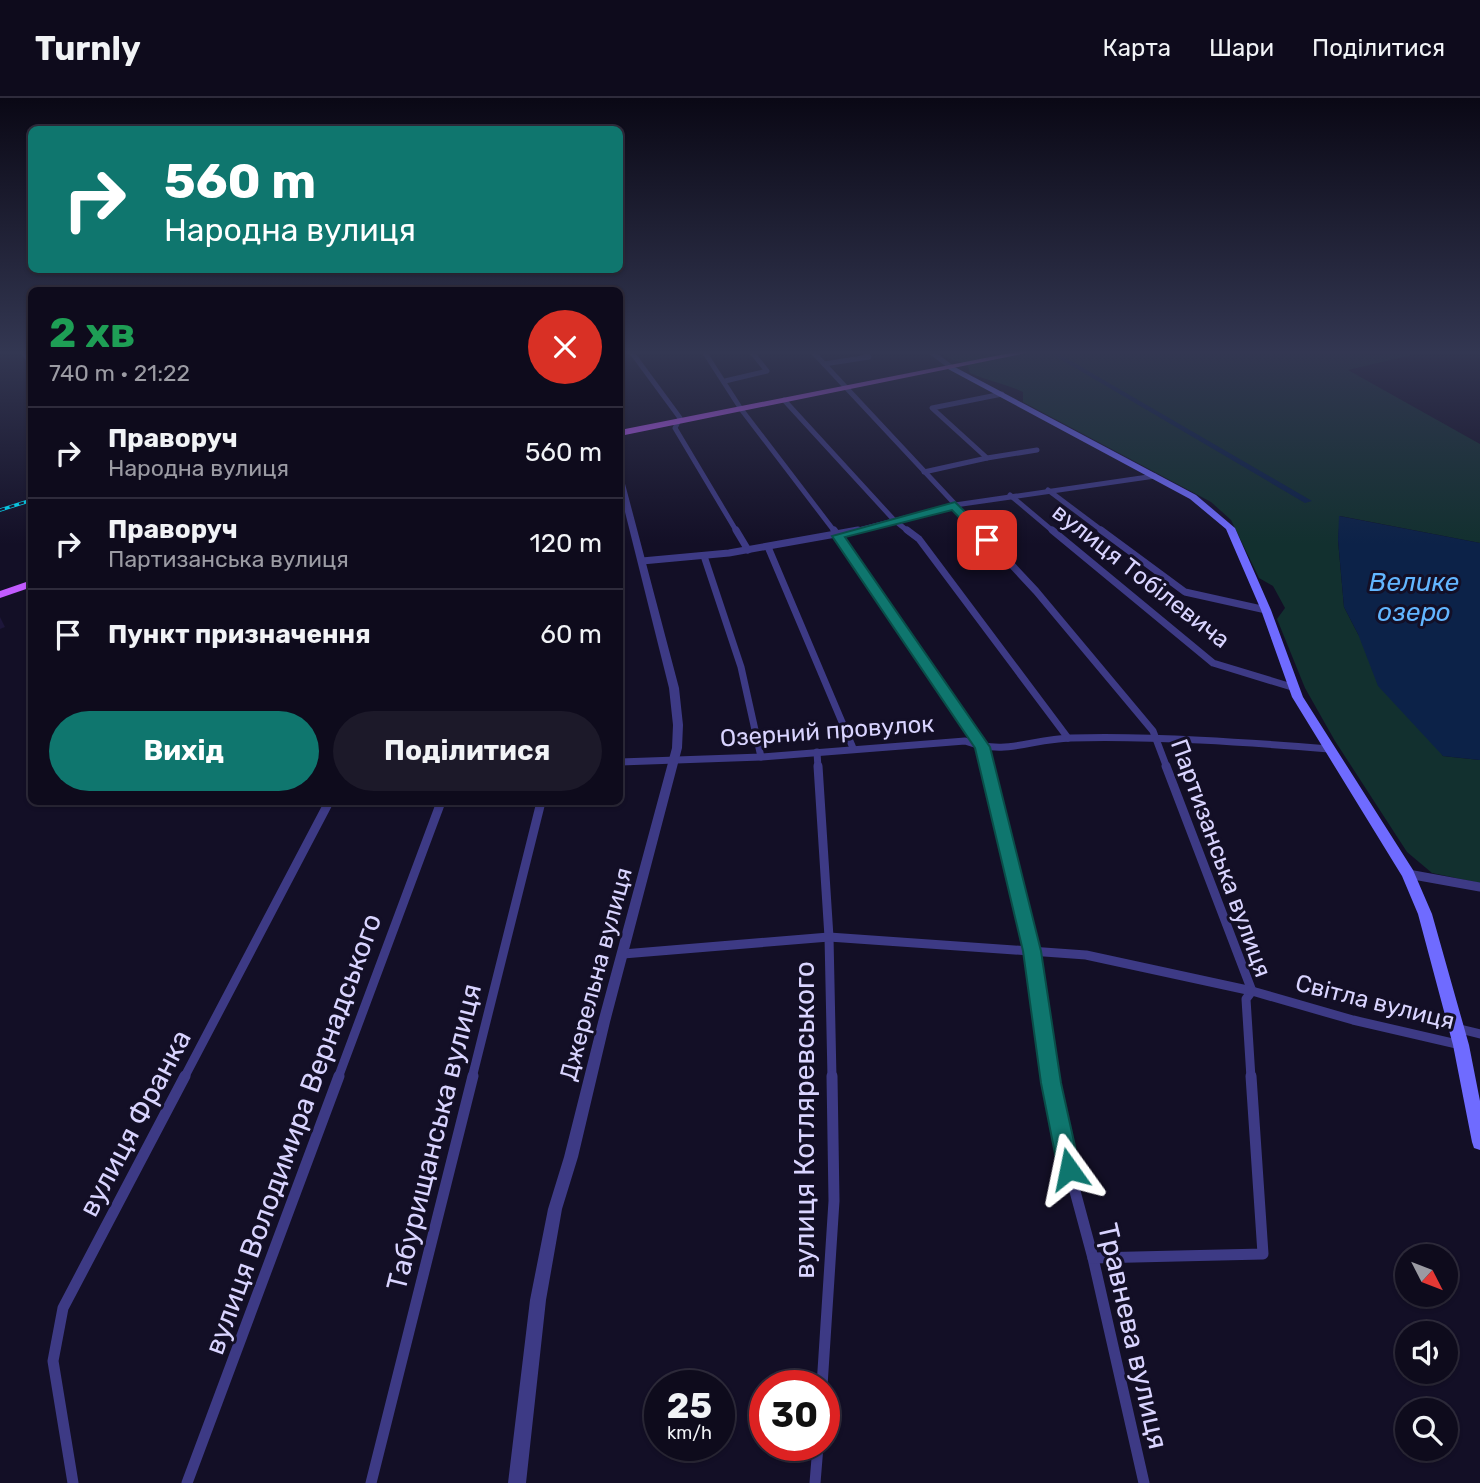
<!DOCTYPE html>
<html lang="uk">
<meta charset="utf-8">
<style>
:root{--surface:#0e0b1c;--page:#1c1929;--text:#f1f3f6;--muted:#9b9ba3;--line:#2e2b3b;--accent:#0f766e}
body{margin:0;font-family:Rubik,sans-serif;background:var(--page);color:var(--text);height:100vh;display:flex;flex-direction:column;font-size:26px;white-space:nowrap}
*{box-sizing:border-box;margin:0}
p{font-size:23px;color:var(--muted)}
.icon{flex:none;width:38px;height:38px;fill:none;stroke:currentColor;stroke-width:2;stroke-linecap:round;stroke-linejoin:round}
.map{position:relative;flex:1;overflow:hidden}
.panel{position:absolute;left:28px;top:189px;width:595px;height:518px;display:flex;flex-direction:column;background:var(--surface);border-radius:10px;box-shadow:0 2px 5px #0004,0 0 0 2px var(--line)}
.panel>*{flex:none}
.guide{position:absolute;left:28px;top:28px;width:595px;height:147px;border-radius:10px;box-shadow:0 2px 5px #0004,0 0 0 2px var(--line);background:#0f766e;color:#fff;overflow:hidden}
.needle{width:46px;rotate:132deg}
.buttons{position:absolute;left:1395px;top:1146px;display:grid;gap:14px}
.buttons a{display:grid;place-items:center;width:63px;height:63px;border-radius:50%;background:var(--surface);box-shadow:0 2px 5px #0004,0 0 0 2px var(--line);font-size:35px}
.speed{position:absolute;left:644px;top:1272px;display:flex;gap:14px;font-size:35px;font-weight:700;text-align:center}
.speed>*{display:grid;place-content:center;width:91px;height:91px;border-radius:50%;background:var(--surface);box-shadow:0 2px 5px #0004,0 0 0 2px var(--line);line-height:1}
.speed small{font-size:18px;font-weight:400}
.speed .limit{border:10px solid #d22;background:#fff;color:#111}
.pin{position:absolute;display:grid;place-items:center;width:60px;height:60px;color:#fff;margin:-30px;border-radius:14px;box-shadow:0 4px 10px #0006}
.me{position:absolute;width:77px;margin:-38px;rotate:348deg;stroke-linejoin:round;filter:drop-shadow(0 0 5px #0008)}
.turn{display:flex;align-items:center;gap:24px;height:147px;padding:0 21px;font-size:32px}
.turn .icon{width:91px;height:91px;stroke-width:2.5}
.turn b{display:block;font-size:49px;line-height:60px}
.round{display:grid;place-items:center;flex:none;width:74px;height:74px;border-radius:37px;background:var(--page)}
.overview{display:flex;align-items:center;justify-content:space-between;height:119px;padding:0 21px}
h1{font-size:42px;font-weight:700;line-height:52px;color:#1e9e55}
.button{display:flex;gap:14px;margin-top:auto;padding:14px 21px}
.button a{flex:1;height:80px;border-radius:42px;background:var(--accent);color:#fff;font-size:28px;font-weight:700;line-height:80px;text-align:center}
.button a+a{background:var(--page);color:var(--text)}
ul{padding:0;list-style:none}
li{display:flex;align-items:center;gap:21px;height:91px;padding:0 21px;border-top:2px solid var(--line)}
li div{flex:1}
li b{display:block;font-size:26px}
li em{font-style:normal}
header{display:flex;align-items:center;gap:42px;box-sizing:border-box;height:98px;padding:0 35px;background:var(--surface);border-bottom:2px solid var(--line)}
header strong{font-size:33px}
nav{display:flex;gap:38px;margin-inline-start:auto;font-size:24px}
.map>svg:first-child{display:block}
</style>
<header>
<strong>Turnly</strong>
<nav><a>Карта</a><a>Шари</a><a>Поділитися</a></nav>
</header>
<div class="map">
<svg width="1480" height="1385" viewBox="0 0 1480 1385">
<rect width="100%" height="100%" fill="#130f26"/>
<!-- green -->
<path fill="#12302f" d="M938,252H1356C1373,262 1386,254 1405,252C1414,251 1424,252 1433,252L1348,272L1480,346V445L1340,418L1338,442L1344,509L1358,536L1443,658L1480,662V785L1432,775L1407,754L1335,643L1305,590L1277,521L1285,510L1273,488L1259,480L1231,422L1211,404L1023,304V294C1006,286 988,283 970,275C967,263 963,265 953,262C948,261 942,255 938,252Z"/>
<!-- water -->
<polygon fill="#0c2248" points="1339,418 1480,445 1480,662 1443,658 1378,588 1358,536 1344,509 1338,442"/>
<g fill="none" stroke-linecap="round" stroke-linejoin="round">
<!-- canal -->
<polygon fill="#0c2248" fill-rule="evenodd" points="1055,256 1059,256 1312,403 1305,405 1055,258"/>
<!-- minor-far3 -->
<g stroke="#3d3a85" stroke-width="5">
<polyline points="630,252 680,320 675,330 737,434"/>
<polyline points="703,252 741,311 835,434"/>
<polyline points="811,252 981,434"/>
<polyline points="928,252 951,269"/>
<polyline points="32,254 25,257 32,266"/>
<polyline points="824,266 869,259 862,252"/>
<polyline points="725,283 767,273 750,252"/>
<polyline points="784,302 894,422 909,434"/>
<polyline points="987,360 1037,352"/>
<polyline points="924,374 987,360 932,310 1002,296"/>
<polyline points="1048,392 1104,434"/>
<polyline points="1010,397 1054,434"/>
<polyline points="851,434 955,407 1155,378"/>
</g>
<!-- minor-far2 -->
<g stroke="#3d3a85" stroke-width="7">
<polyline points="736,432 748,452"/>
<polyline points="834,432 982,649 987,670"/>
<polyline points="907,432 919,441 1068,640"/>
<polyline points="979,432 1036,493 1153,633 1167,670"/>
<polyline points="1052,432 1213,565 1295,590"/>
<polyline points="1101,432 1185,494 1266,512"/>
<polyline points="768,449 853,650"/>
<polyline points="704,458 741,569 761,659"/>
<polyline points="642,463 729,455 858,432"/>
<polyline points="817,654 818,670"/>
<path d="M620,664L761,659L965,643C1007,658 1030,641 1071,640C1157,638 1243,644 1329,651"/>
</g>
<!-- minor-far1 -->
<g stroke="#3d3a85" stroke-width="9">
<polyline points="818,668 829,839 832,980"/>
<polyline points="987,668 1032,853 1050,980"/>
<polyline points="1166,668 1252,893 1246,901 1251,980"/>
<polyline points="1408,776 1480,789"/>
<polyline points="623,856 829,839 1086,857 1252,893 1353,922 1461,947"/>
<polyline points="1456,930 1480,936"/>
<polyline points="184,980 329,704"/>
<polyline points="338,980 441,704"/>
<polyline points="472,980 541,704"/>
</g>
<!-- minor -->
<g stroke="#3d3a85" stroke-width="11">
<polyline points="1050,978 1069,1071 1093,1160 1144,1385"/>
<polyline points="1093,1160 1263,1156 1251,978"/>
<polyline points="822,1288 834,1103 832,978"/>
<polyline points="73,1385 53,1263 63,1210 185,978"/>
<polyline points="187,1385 339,978"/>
<polyline points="371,1385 473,978"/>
<polyline points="815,1385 818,1348"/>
</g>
<!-- tertiary -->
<polygon fill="#3d3a85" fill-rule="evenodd" points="620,380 624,382 679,590 683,627 682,650 610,924 578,1059 562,1111 546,1202 526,1385 508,1385 530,1202 548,1111 564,1059 598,924 672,650 673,627 669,590 620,394"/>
<!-- secondary -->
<polygon fill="#6f6bff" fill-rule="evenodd" points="951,267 1196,397 1235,430 1271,512 1303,599 1413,772 1432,816 1469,947 1480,1003 1480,1052 1474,1050 1472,1044 1453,947 1418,816 1402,778 1292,599 1261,512 1226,431 1190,401 948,271 948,267"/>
<!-- primary -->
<g fill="#c25bff" fill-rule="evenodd">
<polygon points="1025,252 1041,252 620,338 620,332"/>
<polygon points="32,482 32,489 0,500 0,493"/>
</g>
<!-- rail casing -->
<g stroke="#00e5ff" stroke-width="3.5">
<polyline id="rail" points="0,412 32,402"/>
</g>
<!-- rail -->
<use href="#rail" stroke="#130f26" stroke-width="2" stroke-dasharray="5" stroke-linecap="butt"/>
</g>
<!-- shaded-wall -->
<polygon fill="#1d163a" points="0,519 5,529 0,531"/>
<!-- sky -->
<linearGradient id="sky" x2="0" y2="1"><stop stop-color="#0a0815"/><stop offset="0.57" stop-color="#333752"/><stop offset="1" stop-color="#333752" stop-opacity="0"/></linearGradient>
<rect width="1480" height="446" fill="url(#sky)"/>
<!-- route -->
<polygon fill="#0f766e" stroke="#0a4d48" stroke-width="2" points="955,404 991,439 991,444 983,444 952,412 845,439 990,649 1041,853 1061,985 1080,1071 1077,1079 1069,1082 1061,1079 1058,1071 1041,985 1023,853 975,650 832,438"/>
<g text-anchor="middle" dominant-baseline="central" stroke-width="6" stroke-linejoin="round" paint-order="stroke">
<!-- street labels -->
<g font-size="24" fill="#d9d4ff" stroke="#130f26">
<text transform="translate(1141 478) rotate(38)">вулиця Тобілевича</text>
<text transform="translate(827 633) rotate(-4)">Озерний провулок</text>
<text transform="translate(1221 760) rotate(70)">Партизанська вулиця</text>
<text transform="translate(596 876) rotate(-75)">Джерельна вулиця</text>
<text transform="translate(1375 904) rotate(14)">Світла вулиця</text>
</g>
<!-- water labels -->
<g font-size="26" font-style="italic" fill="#62b6ff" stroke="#130f26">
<text x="1414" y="484">Велике<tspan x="1414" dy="30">озеро</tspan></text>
</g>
<!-- near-street labels -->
<g font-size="28" fill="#d9d4ff" stroke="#130f26">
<text transform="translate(804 1022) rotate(-90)">вулиця Котляревського</text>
<text transform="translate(135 1025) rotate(-62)">вулиця Франка</text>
<text transform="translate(293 1036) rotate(-70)">вулиця Володимира Вернадського</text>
<text transform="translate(434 1039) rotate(-76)">Табурищанська вулиця</text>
<text transform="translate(1133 1238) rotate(77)">Травнева вулиця</text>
</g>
</g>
</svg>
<div class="buttons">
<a><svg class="needle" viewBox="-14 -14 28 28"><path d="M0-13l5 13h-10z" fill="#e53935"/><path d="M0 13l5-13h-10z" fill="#9b9ba3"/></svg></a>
<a><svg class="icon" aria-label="sound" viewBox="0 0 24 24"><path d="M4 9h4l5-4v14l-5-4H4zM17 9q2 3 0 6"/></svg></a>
<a><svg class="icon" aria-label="search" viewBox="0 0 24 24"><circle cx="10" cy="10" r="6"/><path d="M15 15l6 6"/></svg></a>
</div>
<div class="speed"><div>25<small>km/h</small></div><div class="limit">30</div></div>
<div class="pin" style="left:987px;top:442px;background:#d93025"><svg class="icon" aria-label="arrive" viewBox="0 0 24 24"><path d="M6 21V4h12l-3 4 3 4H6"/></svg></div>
<svg class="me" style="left:1069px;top:1071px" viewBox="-20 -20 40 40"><path d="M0-17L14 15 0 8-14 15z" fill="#0f766e" stroke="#fff" stroke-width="4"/></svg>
<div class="guide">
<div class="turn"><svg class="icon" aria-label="right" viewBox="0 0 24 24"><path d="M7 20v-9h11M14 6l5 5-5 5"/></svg><div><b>560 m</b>Народна вулиця</div></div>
</div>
<section class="panel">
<div class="overview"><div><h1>2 хв</h1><p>740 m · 21:22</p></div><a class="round" style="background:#d93025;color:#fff"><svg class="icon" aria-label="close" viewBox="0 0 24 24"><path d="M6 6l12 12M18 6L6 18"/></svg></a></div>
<ul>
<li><svg class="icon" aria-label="right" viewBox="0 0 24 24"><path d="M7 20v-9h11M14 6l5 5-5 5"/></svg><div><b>Праворуч</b><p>Народна вулиця</p></div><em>560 m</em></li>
<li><svg class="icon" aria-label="right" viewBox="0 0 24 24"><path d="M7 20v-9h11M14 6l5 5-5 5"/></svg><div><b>Праворуч</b><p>Партизанська вулиця</p></div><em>120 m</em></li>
<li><svg class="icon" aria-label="arrive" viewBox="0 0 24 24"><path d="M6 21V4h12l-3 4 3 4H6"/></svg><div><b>Пункт призначення</b></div><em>60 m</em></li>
</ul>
<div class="button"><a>Вихід</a><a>Поділитися</a></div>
</section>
</div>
